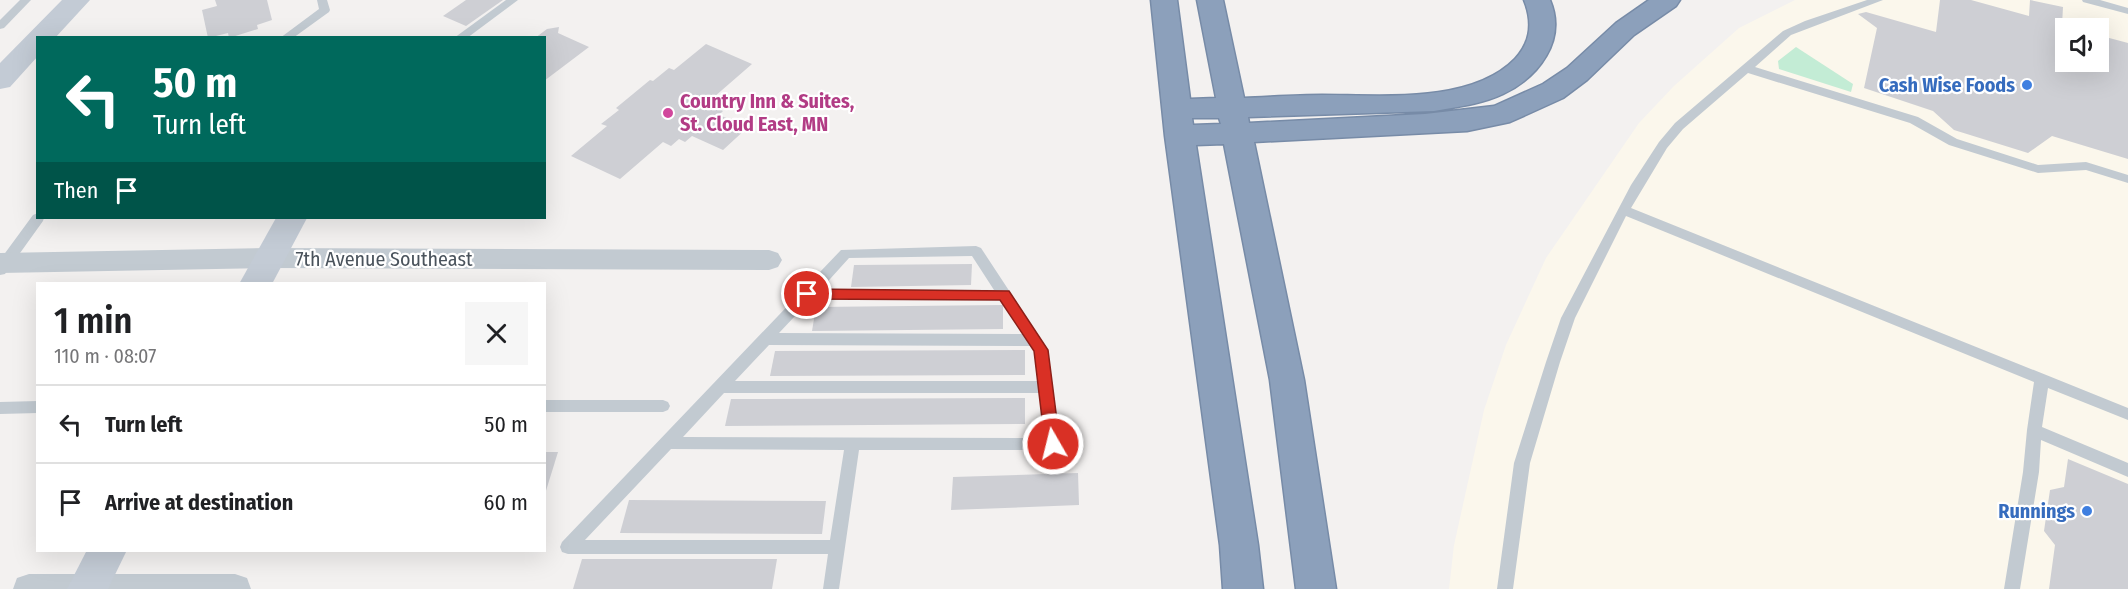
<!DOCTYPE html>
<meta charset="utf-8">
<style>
:root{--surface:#fff;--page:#f6f6f6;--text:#202124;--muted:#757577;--line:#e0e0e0}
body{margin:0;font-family:"Fira Sans Condensed",sans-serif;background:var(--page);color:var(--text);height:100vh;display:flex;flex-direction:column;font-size:22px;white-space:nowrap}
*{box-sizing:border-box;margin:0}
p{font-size:20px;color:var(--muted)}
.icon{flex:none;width:33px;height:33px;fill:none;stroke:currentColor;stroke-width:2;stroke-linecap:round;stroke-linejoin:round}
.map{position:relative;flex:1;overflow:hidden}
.drawer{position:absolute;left:36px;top:282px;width:510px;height:270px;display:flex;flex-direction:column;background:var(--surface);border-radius:0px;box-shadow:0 6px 24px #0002}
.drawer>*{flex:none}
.guide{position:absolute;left:36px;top:36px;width:510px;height:183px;border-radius:0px;box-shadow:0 6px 24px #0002;background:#00695c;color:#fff;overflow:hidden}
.buttons{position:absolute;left:2055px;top:18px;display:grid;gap:12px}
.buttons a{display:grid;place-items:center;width:54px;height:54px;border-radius:0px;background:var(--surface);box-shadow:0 6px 24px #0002;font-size:30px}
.pin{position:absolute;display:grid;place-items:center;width:51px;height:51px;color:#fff;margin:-26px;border:3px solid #fff;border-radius:50%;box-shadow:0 2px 6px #0007}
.me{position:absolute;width:66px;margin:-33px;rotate:352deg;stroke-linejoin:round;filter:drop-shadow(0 0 4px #0008)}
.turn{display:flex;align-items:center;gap:21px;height:126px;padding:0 18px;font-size:27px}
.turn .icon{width:78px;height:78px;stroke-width:2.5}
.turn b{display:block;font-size:42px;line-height:51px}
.then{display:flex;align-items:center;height:57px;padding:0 18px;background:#0003;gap:12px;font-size:22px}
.round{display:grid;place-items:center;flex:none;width:63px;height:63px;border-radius:0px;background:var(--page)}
.overview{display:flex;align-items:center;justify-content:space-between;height:102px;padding:0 18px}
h1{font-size:36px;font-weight:600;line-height:45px}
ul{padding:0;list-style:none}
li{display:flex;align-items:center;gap:18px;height:78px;padding:0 18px;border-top:2px solid var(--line)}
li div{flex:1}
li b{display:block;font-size:22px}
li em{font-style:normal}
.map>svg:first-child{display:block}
</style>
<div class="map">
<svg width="2128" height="589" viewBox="0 0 2128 589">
<rect width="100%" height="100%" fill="#f3f1f0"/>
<!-- commercial -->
<path fill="#fbf7ec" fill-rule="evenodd" d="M1795,0H2128V589H1449L1454,545L1484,410L1506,345L1546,258L1639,123L1674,86L1739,28ZM2066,28H2098V62H2066Z"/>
<!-- green -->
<polygon fill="#c3ecd5" points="1796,47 1853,84 1851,92 1779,69 1778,61"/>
<!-- building -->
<g fill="#cecfd4">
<polygon points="215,0 267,0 272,20 257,25 258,29 229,38 228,33 208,38 202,10 217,6"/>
<polygon points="466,0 503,0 466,26 443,16"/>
<polygon points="1940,0 1971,0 2029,16 2030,0 2063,7 2062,25 2072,28 2066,28 2066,62 2098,62 2098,35 2128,43 2128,159 2052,136 2028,153 1954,130 1933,111 1864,88 1877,28 1858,14 1866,12 1936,32"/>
<polygon points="559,27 558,33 589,47 544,81 544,38 535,38 547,29"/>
<polygon points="706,44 752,64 714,97 721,100 714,107 723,111 719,115 748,127 723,150 692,136 685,142 679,139 671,146 663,142 620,179 571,156 607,126 601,124 619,110 616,108 650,80 653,81 669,68 674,70"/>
<polygon points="972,264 971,285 851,287 854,265"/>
<polygon points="1003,305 1003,329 812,331 816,307"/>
<polygon points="1025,350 1025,375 770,376 775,351"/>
<polygon points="1025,398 1025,424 725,426 731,399"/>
<polygon points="544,452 558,452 545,494 544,494"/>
<polygon points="2068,459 2128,484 2128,589 2049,589 2055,545 2044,531 2050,490 2064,487"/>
<polygon points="1078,473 1079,505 951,510 953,477"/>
<polygon points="629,500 826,501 822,534 620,533"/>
<polygon points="582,559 777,559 772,589 573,589"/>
</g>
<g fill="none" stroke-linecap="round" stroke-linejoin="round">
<!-- highway casing -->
<g stroke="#778ba7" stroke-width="3">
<path id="highway" d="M1151,0H1177L1190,99L1216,98L1197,0H1223L1244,98C1270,97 1296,95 1322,95C1380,95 1471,104 1515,59C1531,42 1533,22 1524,0H1550C1567,40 1539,77 1503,94C1482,104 1457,107 1434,111L1248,117L1249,123L1425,114L1494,106L1543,84L1567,68L1616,23L1649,0H1680L1676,6L1634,35L1587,80L1563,98L1510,122L1467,131L1254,142L1304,380L1336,589H1296L1270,380L1224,144L1196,145L1258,545L1263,589H1223L1220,545L1165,136ZM1192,118H1219L1221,124L1193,125Z"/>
</g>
<!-- lane -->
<g fill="#c2cad1" fill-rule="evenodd">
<polygon points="20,0 31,0 4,28 0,29 0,20"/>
<polygon points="317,0 327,0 330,10 329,12 293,38 280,38 319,9"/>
<polygon points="506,0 518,0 467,38 454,38"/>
<polygon points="1867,0 1883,0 1791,35 1755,67 1918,117 1957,139 2038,165 2086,162 2128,175 2128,183 2086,170 2038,173 1949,145 1910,123 1748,73 1683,129 1667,148 1631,208 2128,408 2128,420 2048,388 2042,427 2128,463 2128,477 2041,440 2039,472 2020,589 2004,589 2023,472 2027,430 2034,382 1626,216 1575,318 1560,362 1530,463 1513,589 1497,589 1514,463 1546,362 1561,318 1631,185 1659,142 1675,123 1783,31 1805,21"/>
<polygon points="2082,0 2100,0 2128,8 2128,14 2083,2"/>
<polygon points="38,213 38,218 44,218 43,221 5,274 0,275 0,260 33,215"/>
<path d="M976,246L981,248L1048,350L1060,444L1058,449L1053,450H859L839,589H823L828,554H568L562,552L560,547L562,542L841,250ZM972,256L994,290L821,289L849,258ZM811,299L1001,300L1023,334L779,333ZM769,345L1031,346L1034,351L1038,381H735ZM724,393H1039L1045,438L683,437ZM671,449L844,450L830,540H585Z"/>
<polygon points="544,400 663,400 668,402 670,406 668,410 663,412 544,412"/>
<polygon points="38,401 38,413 0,414 0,402"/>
</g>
<!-- street -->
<g fill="#c2cad1" fill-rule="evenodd">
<polygon points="269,248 769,250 778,253 782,260 778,267 769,270 269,268 0,273 0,253"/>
<polygon points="29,574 235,574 247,578 251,589 13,589 17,578"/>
</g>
<!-- secondary -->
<g fill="#c3cbd5" fill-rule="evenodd">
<polygon points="62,0 90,0 55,38 38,38 38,56 10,87 0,89 0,63"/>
<polygon points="276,218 307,218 272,284 239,284"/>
<polygon points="87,550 127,550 108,589 67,589"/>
</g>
<!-- highway -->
<use href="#highway" fill="#8ca0bb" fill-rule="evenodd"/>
</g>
<!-- route -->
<polygon fill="#d93025" stroke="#8d1f18" stroke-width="1.5" points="807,289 1009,291 1048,350 1060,444 1058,448 1053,450 1048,448 1045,444 1034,351 1000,300 807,299 801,294"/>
<!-- markers -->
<g fill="#3f7fe0" stroke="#fff" stroke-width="2">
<circle cx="2027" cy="85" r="6"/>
<circle cx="2087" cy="511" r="6"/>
</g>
<circle fill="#d1479c" stroke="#fff" stroke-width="2" cx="668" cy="113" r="6"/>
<g text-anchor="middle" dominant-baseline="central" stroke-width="4.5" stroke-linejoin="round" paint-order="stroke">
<!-- shop labels -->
<g font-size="20" font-weight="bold" fill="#366cbe" stroke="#fff" text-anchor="end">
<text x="2015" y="85">Cash Wise Foods</text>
<text x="2075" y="511">Runnings</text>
</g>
<!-- hotel labels -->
<g font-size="20" font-weight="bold" fill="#b23c85" stroke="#fff" text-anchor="start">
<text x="680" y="101">Country Inn &amp; Suites,<tspan x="680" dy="23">St. Cloud East, MN</tspan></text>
</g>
<!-- street labels -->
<g font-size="20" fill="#4a535c" stroke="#fff">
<text x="384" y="259">7th Avenue Southeast</text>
</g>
</g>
</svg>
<div class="buttons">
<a><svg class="icon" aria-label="sound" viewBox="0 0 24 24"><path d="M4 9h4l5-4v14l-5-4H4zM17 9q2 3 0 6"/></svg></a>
</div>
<div class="pin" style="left:807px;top:294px;background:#d93025"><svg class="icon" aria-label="arrive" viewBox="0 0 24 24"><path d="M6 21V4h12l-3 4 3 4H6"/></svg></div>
<svg class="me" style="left:1053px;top:444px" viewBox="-20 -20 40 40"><circle r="17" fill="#d93025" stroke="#fff" stroke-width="3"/><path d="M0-11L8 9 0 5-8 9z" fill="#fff"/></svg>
<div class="guide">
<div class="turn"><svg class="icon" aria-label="left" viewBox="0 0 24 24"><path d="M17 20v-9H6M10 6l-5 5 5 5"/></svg><div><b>50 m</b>Turn left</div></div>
<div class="then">Then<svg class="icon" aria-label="arrive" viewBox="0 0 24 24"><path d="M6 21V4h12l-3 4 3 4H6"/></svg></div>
</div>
<section class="drawer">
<div class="overview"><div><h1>1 min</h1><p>110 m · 08:07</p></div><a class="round"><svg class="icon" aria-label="close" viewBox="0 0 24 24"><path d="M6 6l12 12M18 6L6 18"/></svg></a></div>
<ul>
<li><svg class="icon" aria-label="left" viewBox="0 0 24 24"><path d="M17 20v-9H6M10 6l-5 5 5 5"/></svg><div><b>Turn left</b></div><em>50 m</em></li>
<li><svg class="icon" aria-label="arrive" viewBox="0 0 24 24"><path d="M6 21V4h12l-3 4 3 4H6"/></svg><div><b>Arrive at destination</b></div><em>60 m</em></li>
</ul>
</section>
</div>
